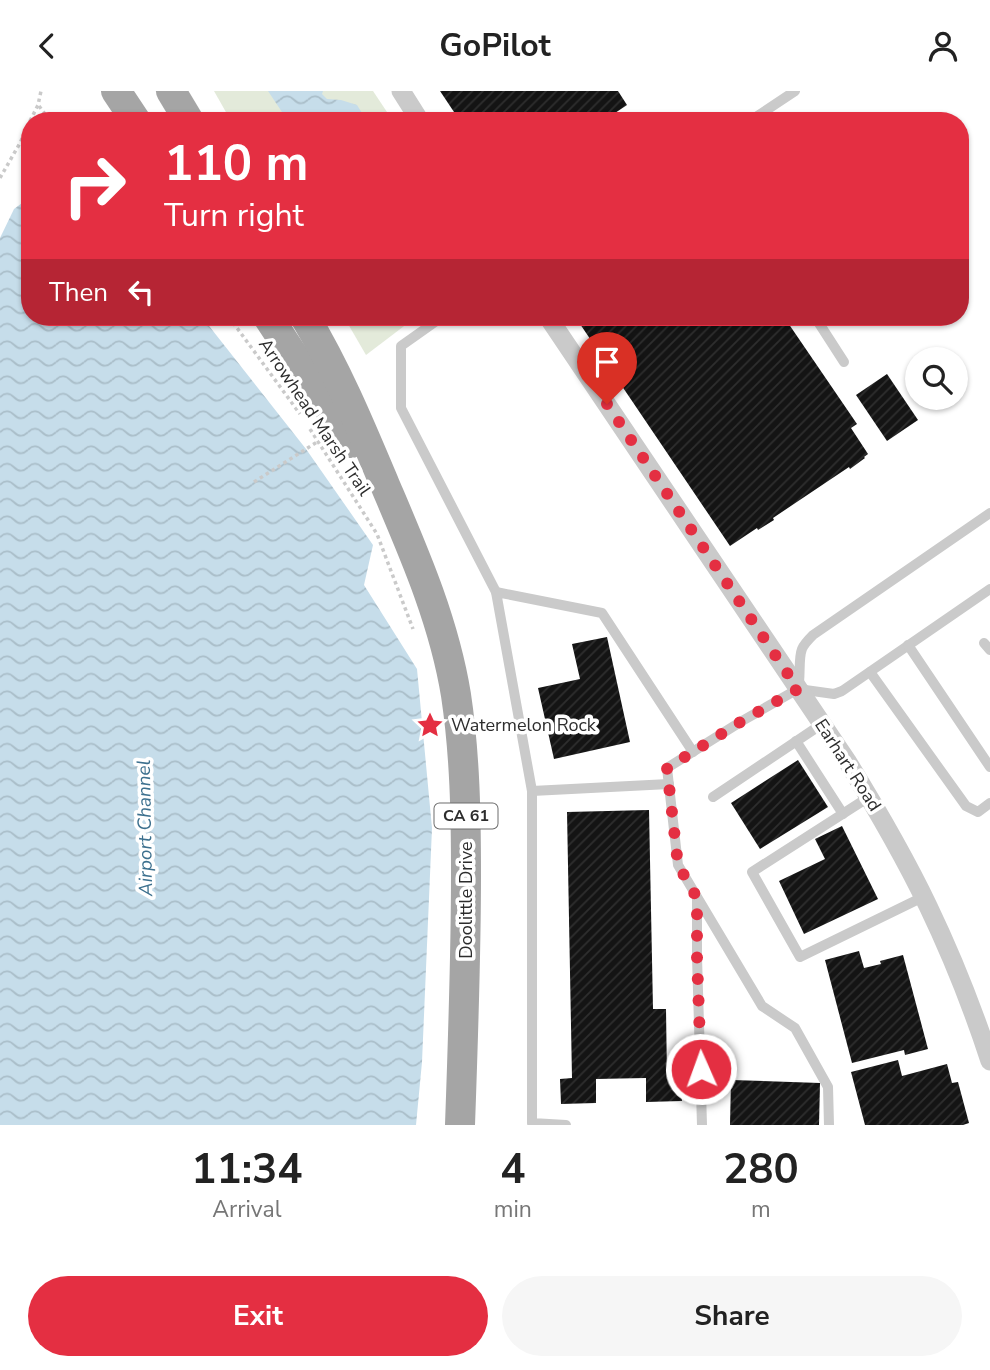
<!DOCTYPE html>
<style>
:root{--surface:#fff;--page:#f6f6f6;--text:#222;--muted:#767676;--accent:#e42f42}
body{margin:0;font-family:"Nunito Sans",sans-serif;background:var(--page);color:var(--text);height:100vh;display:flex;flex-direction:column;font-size:26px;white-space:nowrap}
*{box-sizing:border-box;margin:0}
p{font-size:23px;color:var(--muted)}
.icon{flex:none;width:38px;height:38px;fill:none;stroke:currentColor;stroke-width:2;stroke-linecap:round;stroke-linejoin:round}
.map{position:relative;height:1034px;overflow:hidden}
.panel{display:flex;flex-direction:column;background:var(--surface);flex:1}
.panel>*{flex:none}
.banner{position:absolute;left:21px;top:21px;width:948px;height:214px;border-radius:28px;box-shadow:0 2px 5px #0004;background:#e42f42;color:#fff;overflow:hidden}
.controls{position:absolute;left:905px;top:256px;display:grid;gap:14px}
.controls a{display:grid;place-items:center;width:63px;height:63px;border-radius:50%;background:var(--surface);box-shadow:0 2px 5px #0004;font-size:35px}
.pin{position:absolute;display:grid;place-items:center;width:60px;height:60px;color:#fff;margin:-72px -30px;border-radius:50% 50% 50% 0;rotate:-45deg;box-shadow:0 0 7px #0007}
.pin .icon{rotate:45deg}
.me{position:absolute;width:77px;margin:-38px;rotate:358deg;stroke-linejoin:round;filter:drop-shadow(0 0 5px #0008)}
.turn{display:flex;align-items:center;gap:24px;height:147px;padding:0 28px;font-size:32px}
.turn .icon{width:91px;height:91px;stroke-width:2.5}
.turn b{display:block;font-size:49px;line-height:60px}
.then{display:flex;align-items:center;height:66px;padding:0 28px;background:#0003;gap:14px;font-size:26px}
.eta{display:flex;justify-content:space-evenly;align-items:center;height:119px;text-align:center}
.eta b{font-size:42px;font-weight:700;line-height:49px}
.primary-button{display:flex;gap:14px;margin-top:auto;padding:14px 28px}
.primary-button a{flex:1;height:80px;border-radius:42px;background:var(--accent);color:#fff;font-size:28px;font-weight:700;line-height:80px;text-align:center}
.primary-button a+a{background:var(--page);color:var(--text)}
header{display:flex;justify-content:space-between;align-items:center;height:91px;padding:0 28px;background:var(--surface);font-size:32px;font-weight:700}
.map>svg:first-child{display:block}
</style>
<header><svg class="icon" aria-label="back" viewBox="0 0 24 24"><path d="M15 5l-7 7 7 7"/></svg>GoPilot<svg class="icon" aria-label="person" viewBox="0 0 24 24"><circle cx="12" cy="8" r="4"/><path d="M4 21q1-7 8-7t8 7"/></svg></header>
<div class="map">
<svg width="990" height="1034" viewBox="0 0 990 1034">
<defs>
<pattern id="water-waves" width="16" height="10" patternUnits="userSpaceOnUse" patternTransform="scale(1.75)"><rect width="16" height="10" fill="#c6ddea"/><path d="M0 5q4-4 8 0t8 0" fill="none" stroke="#aabec9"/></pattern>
<pattern id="building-hatch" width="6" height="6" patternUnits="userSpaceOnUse" patternTransform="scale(1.75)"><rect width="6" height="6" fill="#141414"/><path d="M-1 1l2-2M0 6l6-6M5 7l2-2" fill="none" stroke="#2e2e2e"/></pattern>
</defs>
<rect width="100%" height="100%" fill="#fff"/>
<!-- green -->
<g fill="#e3eada">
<polygon points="214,0 373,0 393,30 231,30"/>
<polygon points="344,226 416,226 366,264"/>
</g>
<!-- water -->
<g fill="url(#water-waves)">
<polygon points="268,0 323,0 322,3 327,8 341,9 357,14 367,30 288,30"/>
<polygon points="30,106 30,226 202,226 306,358 373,454 364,494 417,578 432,737 422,971 416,1034 0,1034 0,147 14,118"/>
</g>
<!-- building -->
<g fill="url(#building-hatch)">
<polygon points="440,0 618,0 627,14 603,30 460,30"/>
<polygon points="590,226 784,226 857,333 851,337 868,363 864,366 865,367 850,378 849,376 773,427 774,429 758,439 757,437 730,455 580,233"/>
<polygon points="887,283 918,329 887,350 856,304"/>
<polygon points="607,546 630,651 554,668 538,597 580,588 572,553"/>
<polygon points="798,669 828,716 760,758 731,712"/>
<polygon points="649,719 653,918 666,918 667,986 681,986 682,1010 646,1011 646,987 596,988 596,1012 561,1013 560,988 572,987 567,721"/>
<polygon points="842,735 878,808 804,843 779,790 825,768 815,748"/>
<polygon points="859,860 864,877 881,873 880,870 903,864 928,958 905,964 904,959 852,972 825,869"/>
<polygon points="898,969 902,985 947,973 952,992 958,991 969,1032 963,1034 865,1034 851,981"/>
<polygon points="731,989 820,992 819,1034 730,1034"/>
</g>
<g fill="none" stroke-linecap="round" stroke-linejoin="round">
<!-- path -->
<g stroke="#cacaca" stroke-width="3.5" stroke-dasharray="3.5 3.5" stroke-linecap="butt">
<polyline points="39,15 50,30"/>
<polyline points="30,30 38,14 41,0"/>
<polyline points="0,87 20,52 30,31"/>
<polyline points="229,226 300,323"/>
<polyline points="310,338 377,443 413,538"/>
<polyline points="254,391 317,351"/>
</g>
<!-- service -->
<g stroke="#cacaca" stroke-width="10">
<polyline points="750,30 795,0"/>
<polyline points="442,226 401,255 401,317 496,501"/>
<polyline points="815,226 844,271"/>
<path d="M990,422L813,544C809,548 804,553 802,558C798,568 801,586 798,598L834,603L842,600L990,498"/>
<polyline points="984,552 990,559"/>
<polyline points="908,554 990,676"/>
<polyline points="870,581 966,715 978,721 990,712"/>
<polyline points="798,598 742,630 667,677 678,774 762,915 795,937 828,996 829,1034"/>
<polyline points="796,650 843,723"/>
<polyline points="669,693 532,700 496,501 602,522 693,661"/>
<polyline points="532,700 532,1032 566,1034"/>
<polyline points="713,706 822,633"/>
<polyline points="869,706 752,781 800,866 923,806"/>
<polyline points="697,807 697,866 702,1034"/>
</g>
<!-- minor -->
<g stroke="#cacaca" stroke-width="19">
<polyline points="401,0 420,30"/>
<path d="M548,226L847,670C876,717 904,765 928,815C952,865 973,918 990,970"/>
</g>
<!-- primary -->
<g stroke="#a5a5a5" stroke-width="30">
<polyline points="116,0 136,30"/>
<polyline points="171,0 189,30"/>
<polyline points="268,226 351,352"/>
<path d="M305,226C337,279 361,337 385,394C414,462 444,530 456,604C465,664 466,724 466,784C466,868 463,951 460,1034"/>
</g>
</g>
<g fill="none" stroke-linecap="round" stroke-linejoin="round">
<!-- route -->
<polyline stroke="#e42f42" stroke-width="12" stroke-dasharray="0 21.6" points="607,313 798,598 742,630 667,677 678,774 697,807 697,866 701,978"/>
</g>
<!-- icons -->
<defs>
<g id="sight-bare" transform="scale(2.1)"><path d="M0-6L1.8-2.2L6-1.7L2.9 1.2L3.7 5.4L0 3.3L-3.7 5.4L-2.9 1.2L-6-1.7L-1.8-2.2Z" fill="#e42f42" stroke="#fff" stroke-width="2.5" paint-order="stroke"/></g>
</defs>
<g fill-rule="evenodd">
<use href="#sight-bare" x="430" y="634"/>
</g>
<g text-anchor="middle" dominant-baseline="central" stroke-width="7" stroke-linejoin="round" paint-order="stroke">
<!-- shield labels -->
<rect fill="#fff" stroke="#6c6c6c" stroke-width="2" x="434.5" y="712.5" width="63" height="25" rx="5"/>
<g font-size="16" font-weight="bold" fill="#2d2d2d">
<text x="466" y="725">CA 61</text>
</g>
<!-- street labels -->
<g font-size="18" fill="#2d2d2d" stroke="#fff">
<text transform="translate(315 326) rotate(56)">Arrowhead Marsh Trail</text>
<text transform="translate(848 674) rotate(57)">Earhart Road</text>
<text transform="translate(466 809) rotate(-90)">Doolittle Drive</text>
</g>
<!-- poi labels -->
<g font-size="18" fill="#2d2d2d" stroke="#fff" text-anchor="start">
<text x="451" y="634">Watermelon Rock</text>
</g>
<!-- water labels -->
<g font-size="19" font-style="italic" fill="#3c708e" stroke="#fff">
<text transform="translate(145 737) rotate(-91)">Airport Channel</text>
</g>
</g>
</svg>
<div class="controls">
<a><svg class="icon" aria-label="search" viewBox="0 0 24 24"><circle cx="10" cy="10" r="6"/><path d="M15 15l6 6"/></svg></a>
</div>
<div class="pin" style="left:607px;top:313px;background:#d93025"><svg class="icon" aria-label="arrive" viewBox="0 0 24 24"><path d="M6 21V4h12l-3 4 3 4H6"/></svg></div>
<svg class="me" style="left:701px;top:978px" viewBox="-20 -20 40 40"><circle r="17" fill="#e42f42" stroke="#fff" stroke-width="3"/><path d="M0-11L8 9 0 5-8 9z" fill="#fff"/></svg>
<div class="banner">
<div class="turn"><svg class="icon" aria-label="right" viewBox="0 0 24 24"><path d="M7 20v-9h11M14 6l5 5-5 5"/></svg><div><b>110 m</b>Turn right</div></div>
<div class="then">Then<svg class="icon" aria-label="left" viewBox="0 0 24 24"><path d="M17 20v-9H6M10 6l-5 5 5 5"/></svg></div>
</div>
</div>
<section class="panel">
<div class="eta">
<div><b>11:34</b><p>Arrival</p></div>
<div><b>4</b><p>min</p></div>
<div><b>280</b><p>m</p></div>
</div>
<div class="primary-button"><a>Exit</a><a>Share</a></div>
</section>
